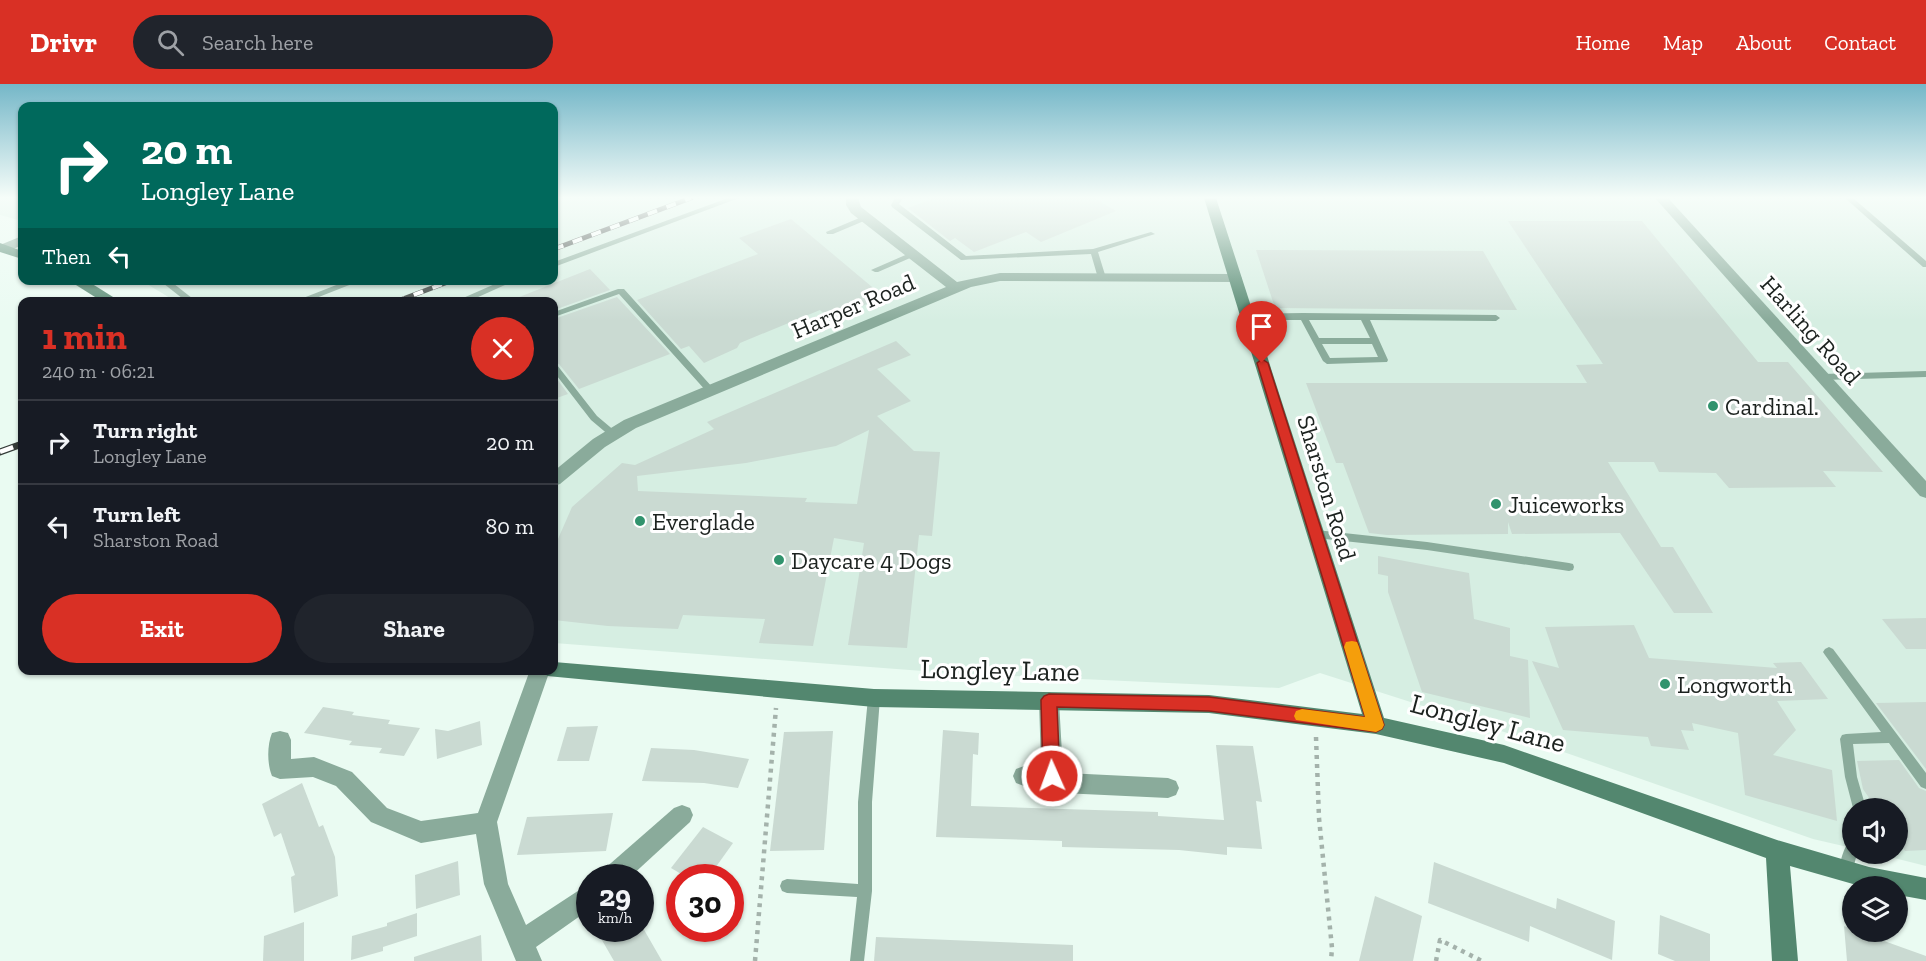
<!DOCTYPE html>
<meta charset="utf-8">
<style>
:root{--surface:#171b24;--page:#20242c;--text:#f1f3f6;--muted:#9ea1a6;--line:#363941;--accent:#d93025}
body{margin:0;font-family:"Zilla Slab",serif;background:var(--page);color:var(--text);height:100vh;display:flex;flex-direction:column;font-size:22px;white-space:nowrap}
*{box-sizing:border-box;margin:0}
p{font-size:20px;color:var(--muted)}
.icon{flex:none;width:33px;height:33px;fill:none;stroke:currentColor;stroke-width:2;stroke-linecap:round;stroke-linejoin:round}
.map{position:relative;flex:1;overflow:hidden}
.side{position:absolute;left:18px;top:213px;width:540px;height:378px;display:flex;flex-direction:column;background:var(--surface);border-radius:12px;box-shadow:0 2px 4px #0004}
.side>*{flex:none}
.banner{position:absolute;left:18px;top:18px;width:540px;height:183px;border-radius:12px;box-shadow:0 2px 4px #0004;background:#00695c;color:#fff;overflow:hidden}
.tools{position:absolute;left:1842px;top:714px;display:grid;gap:12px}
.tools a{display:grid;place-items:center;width:66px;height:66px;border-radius:50%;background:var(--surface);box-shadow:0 2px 4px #0004;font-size:30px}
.speed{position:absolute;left:576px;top:780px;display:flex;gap:12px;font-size:30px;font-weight:700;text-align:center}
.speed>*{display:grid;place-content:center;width:78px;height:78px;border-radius:50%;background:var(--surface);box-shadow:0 2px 4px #0004;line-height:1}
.speed small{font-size:15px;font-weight:400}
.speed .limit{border:9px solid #d22;background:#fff;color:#111}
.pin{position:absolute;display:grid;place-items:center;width:51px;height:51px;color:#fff;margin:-62px -26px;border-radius:50% 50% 50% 0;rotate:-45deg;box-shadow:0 0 6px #0007}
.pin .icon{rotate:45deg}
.me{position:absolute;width:66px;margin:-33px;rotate:358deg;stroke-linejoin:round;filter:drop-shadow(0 0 4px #0008)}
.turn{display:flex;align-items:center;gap:21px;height:126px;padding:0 24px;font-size:27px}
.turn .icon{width:78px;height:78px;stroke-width:2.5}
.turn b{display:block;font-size:42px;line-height:51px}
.then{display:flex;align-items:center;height:57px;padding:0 24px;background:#0003;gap:12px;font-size:22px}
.round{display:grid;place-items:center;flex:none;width:63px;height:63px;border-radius:32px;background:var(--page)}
.summary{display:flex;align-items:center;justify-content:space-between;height:102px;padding:0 24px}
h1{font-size:36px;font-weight:700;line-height:45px;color:var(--accent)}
.button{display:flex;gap:12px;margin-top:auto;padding:12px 24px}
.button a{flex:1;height:69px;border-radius:36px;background:var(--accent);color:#fff;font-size:24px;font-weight:700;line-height:69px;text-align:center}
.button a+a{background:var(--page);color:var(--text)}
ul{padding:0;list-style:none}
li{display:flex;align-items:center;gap:18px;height:84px;padding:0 24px;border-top:2px solid var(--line)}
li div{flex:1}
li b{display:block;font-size:22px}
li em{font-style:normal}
header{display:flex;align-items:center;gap:36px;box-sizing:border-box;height:84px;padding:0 30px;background:var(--accent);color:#fff}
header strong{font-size:28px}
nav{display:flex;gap:33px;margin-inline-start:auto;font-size:21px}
.search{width:420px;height:54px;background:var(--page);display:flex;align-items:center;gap:15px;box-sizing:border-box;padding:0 21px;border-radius:33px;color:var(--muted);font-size:22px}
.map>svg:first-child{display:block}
</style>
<header>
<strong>Drivr</strong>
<div class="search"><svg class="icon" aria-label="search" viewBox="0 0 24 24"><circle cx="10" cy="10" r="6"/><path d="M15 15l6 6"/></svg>Search here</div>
<nav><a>Home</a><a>Map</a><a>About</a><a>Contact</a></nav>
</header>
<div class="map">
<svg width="1926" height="877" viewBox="0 0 1926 877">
<rect width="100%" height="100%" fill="#eafbf2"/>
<!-- built -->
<g fill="#d6eee2">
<polygon points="0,114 22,114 22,137 0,131"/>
<polygon points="554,114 1926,114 1926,782 1878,770 1898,770 1898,724 1852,724 1852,764 1813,755 1535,658 1320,589 1279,604 949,589 554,559 554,218 175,217 142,197 554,196"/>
</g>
<!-- building -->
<g fill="#cadad2" fill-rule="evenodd">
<polygon points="934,114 1094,114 1116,127 1041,158 1026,148 974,168 955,154 950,157 908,124"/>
<polygon points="791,135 884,213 830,235 820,226 740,259 737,264 704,279 689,262 681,265 637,216 758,170 739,154"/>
<polygon points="1508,137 1642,137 1758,278 1788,278 1883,388 1823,387 1836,403 1729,404 1716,389 1659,388 1654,378 1608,378 1661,463 1673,463 1713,529 1674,529 1620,449 1512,450 1508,438 1508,450 1387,451 1369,449 1343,379 1336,379 1306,299 1587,299 1576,281 1603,280"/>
<polygon points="1256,166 1483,167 1517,226 1275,224"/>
<polygon points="590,185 610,206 554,226 554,218 507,218"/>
<polygon points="617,213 670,270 579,305 559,280 554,278 554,235"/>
<path d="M896,257L911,271L877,285L911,317L877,332L914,367L940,368L932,452L919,451L907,564L848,561L864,459L834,454L813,562L759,559L765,535L683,531L678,545L608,542L554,536V455H558L572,423L622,379L635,381L714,345L707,338ZM869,346L857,420L805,418L807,414L638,407L637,392L746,379L836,362Z"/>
<polygon points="554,291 568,310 554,315"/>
<polygon points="1378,472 1469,489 1474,535 1510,544 1510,572 1528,576 1530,634 1422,608 1388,508 1388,492 1378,490"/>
<polygon points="1926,534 1926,565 1906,565 1882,535"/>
<polygon points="1634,541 1649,574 1777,584 1773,579 1801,578 1828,615 1777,617 1796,646 1773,671 1832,686 1837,737 1745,711 1738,649 1692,639 1694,647 1681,646 1689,666 1651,662 1648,653 1563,646 1532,577 1559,584 1545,543"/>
<polygon points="1926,618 1926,685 1876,619"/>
<polygon points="323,623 354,628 352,631 390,636 388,640 420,644 404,672 379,669 382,664 349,661 352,657 304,649"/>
<polygon points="480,637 482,661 437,675 435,645 448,647"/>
<polygon points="598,642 589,677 557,677 567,643"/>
<polygon points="943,646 979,649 978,671 973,670 971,722 1158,728 1158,732 1224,736 1216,661 1253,662 1262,718 1256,717 1262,765 1227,763 1227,771 1179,766 1062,763 1062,757 936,753"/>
<polygon points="833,647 824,766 770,767 784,648"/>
<polygon points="651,664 694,666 749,675 738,704 704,699 642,697"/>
<polygon points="1899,676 1919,704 1926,707 1926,766 1905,767 1898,756 1898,724 1876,724 1863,705 1857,677"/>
<polygon points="302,699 319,743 323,741 335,773 338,812 294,829 291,793 295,791 281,749 274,753 262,720"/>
<polygon points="613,729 606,767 517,771 527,733"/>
<polygon points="703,743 733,759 708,794 688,794 671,784"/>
<polygon points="458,777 460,811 416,825 415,791"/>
<polygon points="1434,778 1556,825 1557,814 1615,837 1612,876 1530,842 1529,858 1428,819"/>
<polygon points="1375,812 1422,832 1413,877 1359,877"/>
<polygon points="417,829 417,852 383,863 383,867 351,876 352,852 387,842 387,839"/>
<polygon points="1660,831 1710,850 1710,877 1675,877 1658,870"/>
<polygon points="304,838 304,877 263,877 264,852"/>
<polygon points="1844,842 1852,845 1852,848 1859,848 1926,872 1926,877 1847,877"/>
<polygon points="595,844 643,844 662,877 614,877"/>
<polygon points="481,851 482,877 414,877 414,873"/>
<polygon points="876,853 1073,861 1073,877 874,877"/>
</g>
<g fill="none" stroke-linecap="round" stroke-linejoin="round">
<!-- path -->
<g stroke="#a4b2ab" stroke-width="4.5" stroke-dasharray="4 5" stroke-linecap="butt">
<polyline points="1316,653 1319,734 1332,864 1331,877"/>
<polyline points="755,877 776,624"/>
<polyline points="1436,877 1440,856 1482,877"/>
</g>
<!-- lane -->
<g fill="#8aab9b" fill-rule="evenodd">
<polygon points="728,114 739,114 554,183 554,178"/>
<polygon points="895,114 903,114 899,120 966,172 1093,165 1151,148 1155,150 1098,168 1106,194 1102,196 1098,194 1091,170 961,176 892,123 891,121"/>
<polygon points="1845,114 1853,114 1926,177 1926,183 1923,183"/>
<polygon points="864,132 871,134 833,150 827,150 826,148"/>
<polygon points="910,169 916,169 917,171 878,188 875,188 871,186"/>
<polygon points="159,196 169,196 197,218 187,218"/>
<polygon points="349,196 362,196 306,218 293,218"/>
<polygon points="504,196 516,196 467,218 454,218"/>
<polygon points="618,205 624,205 713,304 715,306 713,308 707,308 619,210 554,233 554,228"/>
<path d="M1303,229L1496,231L1500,234L1496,237L1370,236L1388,276L1387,278L1327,280L1323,277L1301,236H1248L1244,233L1248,230ZM1309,236H1361L1370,254H1319ZM1322,260H1372L1378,273L1330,274Z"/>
<polygon points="554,280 557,281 597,332 616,348 618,350 616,352 610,352 591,336 554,288"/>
<polygon points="1926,287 1926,293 1823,296 1818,293 1823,290"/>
<polygon points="1316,446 1427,458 1569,479 1573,480 1574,483 1573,486 1569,487 1427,466 1316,454 1311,450"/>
<polygon points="1829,563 1833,565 1926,689 1926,705 1921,703 1889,659 1853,660 1857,693 1866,724 1853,724 1845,693 1840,655 1842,651 1846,650 1881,648 1825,571 1823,568 1825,565"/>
<polygon points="874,609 878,610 880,614 872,718 872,807 864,877 850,877 857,813 787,809 782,807 780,802 782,797 787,795 858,800 858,718 868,614 870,610"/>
<path d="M1852,758V770H1857L1851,792L1846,794L1841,792C1837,783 1843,768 1847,760Z"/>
</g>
<!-- street -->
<g fill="#8aab9b" fill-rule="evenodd">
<polygon points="846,114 858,114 861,123 957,198 1000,189 1235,190 1242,194 1235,198 1000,197 971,203 636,344 605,363 560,400 554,402 554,387 593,355 624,336 946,203 851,129 846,121"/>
<polygon points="1655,114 1668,114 1926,397 1926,414 1920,412"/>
<polygon points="22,152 22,161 9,167 0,167 0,161"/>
<path d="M530,586H550L497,738L508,800L526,841L590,799V825L536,863L542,877H516L484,800L476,750L421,759L371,738L336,702L313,693L280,695L272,692C267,680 267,661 272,649L280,647L288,649L291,656V675L314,673L352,688L387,724L421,737L478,729Z"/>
<polygon points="1049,608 1056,611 1059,617 1063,687 1066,689 1168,694 1176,697 1179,704 1176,711 1168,714 1062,709 1048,702 1024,702 1016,699 1013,692 1016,685 1024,682 1041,682 1039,617 1042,611"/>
<polygon points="682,721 690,724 693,731 690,738 629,794 599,794 603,786 674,724"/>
</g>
<!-- secondary -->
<g fill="#53876f" fill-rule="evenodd">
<polygon points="1204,114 1216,114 1384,634 1504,661 1777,756 1869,783 1926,794 1926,816 1898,811 1898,802 1860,802 1790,782 1798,877 1772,877 1766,774 1504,679 1376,650 1209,629 874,623 547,592 544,586 554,586 554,578 874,605 1209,611 1362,630"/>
<polygon points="0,159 22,167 22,175 0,168"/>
<polygon points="68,196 86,196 121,218 103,218"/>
</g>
<!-- rail-far1 casing -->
<g stroke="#353c39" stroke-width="5">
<g id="rail-far1">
<polyline points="554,165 691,114"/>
<polyline points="395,218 453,196"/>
</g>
</g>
<!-- rail casing -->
<g stroke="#353c39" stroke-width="7">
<polyline id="rail" points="0,368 22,360"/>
</g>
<!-- rail-far1 -->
<use href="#rail-far1" stroke="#fff" stroke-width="4" stroke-dasharray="10" stroke-linecap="butt"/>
<!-- rail -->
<use href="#rail" stroke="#fff" stroke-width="4.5" stroke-dasharray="14" stroke-linecap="butt"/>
</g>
<!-- sky -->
<linearGradient id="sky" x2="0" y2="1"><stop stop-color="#75b7c8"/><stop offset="0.48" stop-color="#f6fdf9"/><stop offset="1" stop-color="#f6fdf9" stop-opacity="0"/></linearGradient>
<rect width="1926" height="237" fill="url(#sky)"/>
<!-- route -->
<polygon fill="#d93025" stroke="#8d1f18" stroke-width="1.5" points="1262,275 1268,279 1384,641 1382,645 1376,648 1209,627 1057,623 1060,692 1057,697 1052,699 1046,697 1043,692 1041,616 1044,612 1049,610 1209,613 1365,633 1257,279"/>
<!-- slow -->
<polygon fill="#f59e0b" points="1352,557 1357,558 1359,563 1384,641 1382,645 1376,648 1296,636 1294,632 1296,627 1302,625 1365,633 1344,563 1346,558"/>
<!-- markers -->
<g fill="#31936d" stroke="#fff" stroke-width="2">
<circle cx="1713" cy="322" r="6"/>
<circle cx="1496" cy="420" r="6"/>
<circle cx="640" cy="437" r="6"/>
<circle cx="779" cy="476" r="6"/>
<circle cx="1665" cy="600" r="6"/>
</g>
<g text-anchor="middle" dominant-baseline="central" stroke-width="6" stroke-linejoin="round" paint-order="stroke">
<!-- street labels -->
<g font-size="24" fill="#1c221f" stroke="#fff">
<text transform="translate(853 222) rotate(-23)">Harper Road</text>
<text transform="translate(1811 246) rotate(48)">Harling Road</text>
<text transform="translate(1327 404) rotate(73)">Sharston Road</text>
</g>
<!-- poi labels -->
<g font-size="24" fill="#1c221f" stroke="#fff" text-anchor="start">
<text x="1725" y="322">Cardinal.</text>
<text x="1508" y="420">Juiceworks</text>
<text x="652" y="437">Everglade</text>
<text x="791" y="476">Daycare 4 Dogs</text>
<text x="1677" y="600">Longworth</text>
</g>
<!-- near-street labels -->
<g font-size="28" fill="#1c221f" stroke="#fff">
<text transform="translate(1000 586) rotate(1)">Longley Lane</text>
<text transform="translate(1488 639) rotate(15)">Longley Lane</text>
</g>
</g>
</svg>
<div class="tools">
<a><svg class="icon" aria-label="sound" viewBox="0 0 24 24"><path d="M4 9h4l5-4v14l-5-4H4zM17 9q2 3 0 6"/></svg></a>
<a><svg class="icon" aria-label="layers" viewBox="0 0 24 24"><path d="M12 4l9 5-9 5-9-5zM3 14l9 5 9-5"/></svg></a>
</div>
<div class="speed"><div>29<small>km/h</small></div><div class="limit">30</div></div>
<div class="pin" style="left:1262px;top:279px;background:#d93025"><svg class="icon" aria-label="arrive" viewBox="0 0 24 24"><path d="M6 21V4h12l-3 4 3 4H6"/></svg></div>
<svg class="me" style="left:1052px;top:692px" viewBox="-20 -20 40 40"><circle r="17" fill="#d93025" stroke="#fff" stroke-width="3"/><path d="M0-11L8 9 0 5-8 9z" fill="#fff"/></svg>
<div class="banner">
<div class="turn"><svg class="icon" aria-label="right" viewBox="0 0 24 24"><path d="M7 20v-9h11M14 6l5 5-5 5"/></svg><div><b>20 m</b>Longley Lane</div></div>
<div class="then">Then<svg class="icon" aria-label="left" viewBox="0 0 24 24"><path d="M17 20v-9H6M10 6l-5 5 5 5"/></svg></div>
</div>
<section class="side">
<div class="summary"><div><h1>1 min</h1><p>240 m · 06:21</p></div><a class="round" style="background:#d93025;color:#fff"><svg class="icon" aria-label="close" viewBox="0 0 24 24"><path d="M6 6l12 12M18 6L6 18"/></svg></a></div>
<ul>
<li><svg class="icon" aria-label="right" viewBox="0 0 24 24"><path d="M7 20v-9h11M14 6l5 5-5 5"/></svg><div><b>Turn right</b><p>Longley Lane</p></div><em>20 m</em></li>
<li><svg class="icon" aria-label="left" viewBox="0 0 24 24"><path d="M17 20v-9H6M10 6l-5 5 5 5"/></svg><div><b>Turn left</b><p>Sharston Road</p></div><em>80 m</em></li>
</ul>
<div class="button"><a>Exit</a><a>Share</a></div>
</section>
</div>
